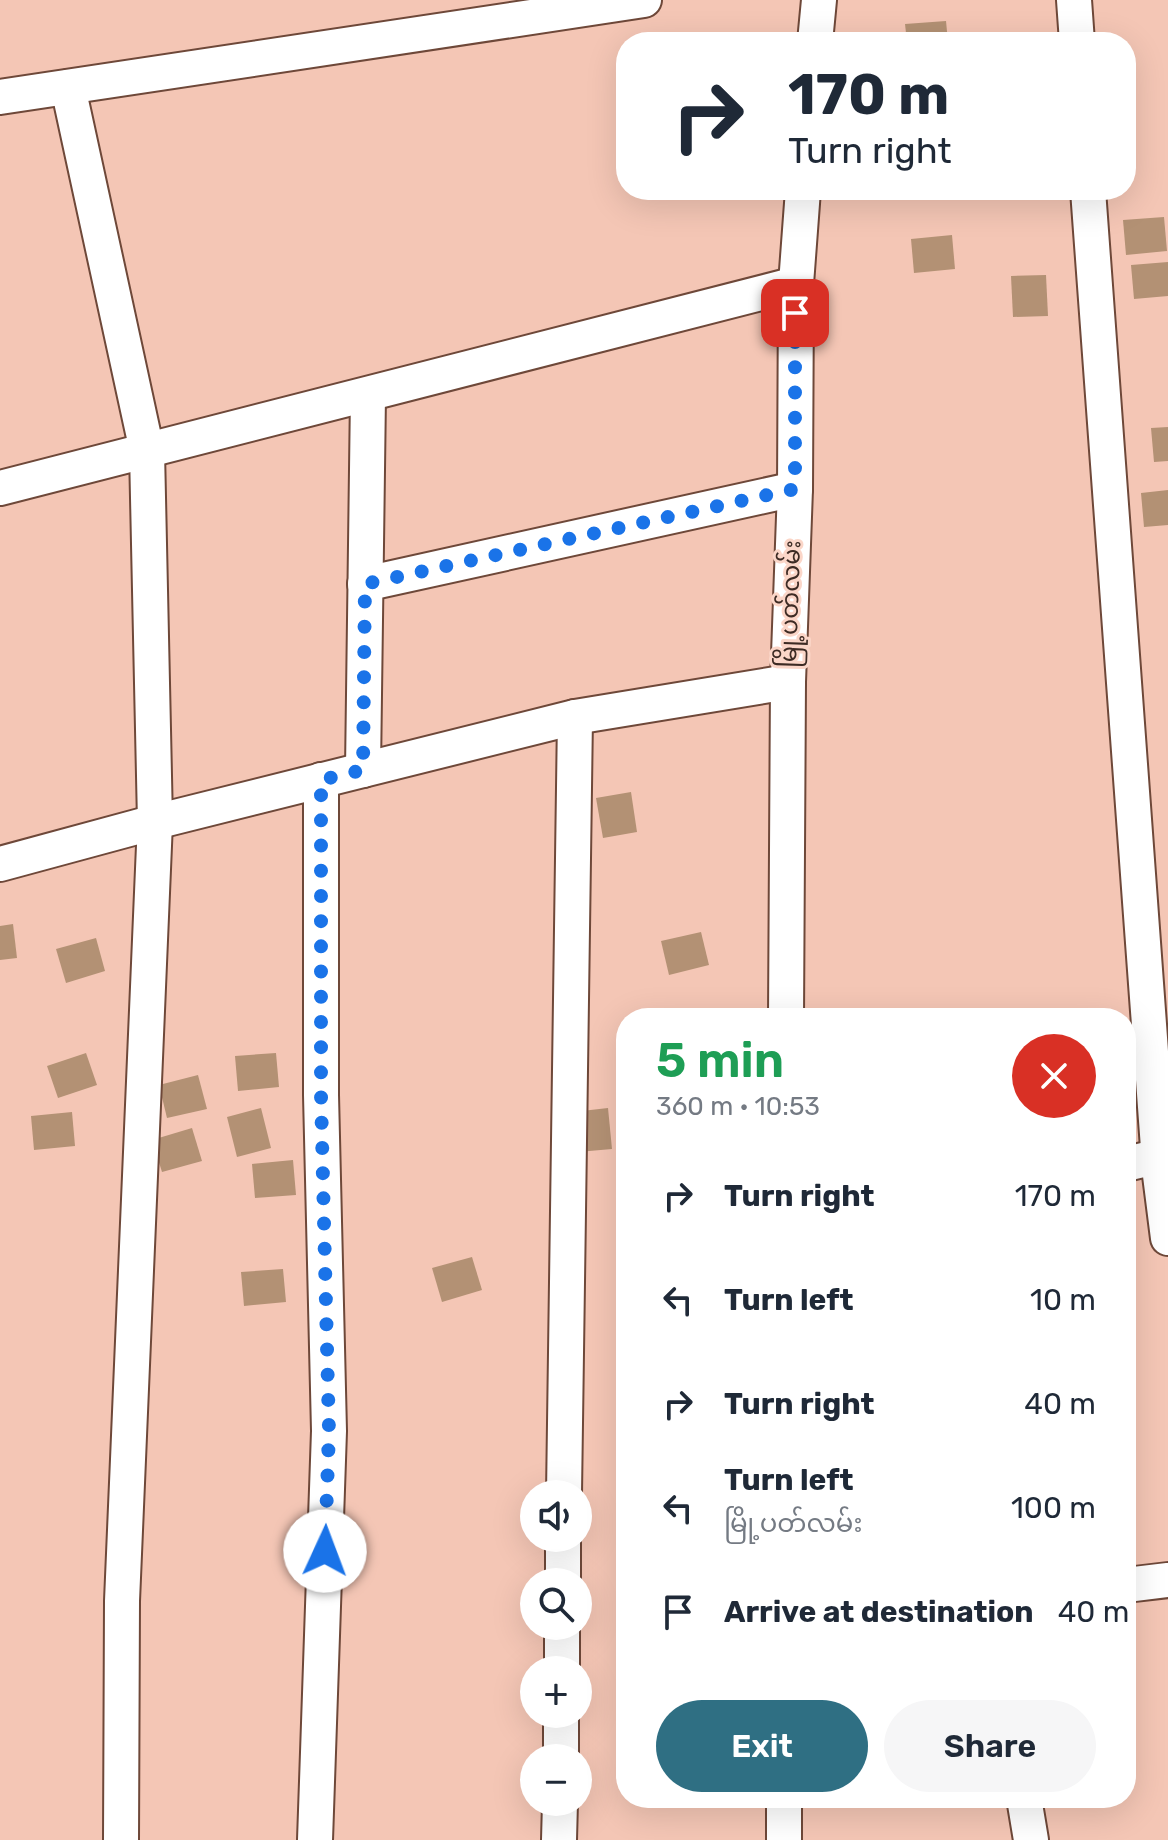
<!DOCTYPE html>
<meta charset="utf-8">
<style>
:root{--surface:#fff;--page:#f6f6f7;--text:#1f2937;--muted:#747a83;--accent:#2f6f83}
body{margin:0;font-family:Rubik,"Noto Sans Myanmar",sans-serif;background:var(--page);color:var(--text);height:100vh;display:flex;flex-direction:column;font-size:30px;white-space:nowrap}
*{box-sizing:border-box;margin:0}
p{font-size:26px;color:var(--muted)}
.icon{flex:none;width:44px;height:44px;fill:none;stroke:currentColor;stroke-width:2;stroke-linecap:round;stroke-linejoin:round}
.map{position:relative;flex:1;overflow:hidden}
.drawer{position:absolute;left:616px;top:1008px;width:520px;height:800px;display:flex;flex-direction:column;background:var(--surface);border-radius:32px;box-shadow:0 8px 32px #0002}
.drawer>*{flex:none}
.guide{position:absolute;left:616px;top:32px;width:520px;height:168px;border-radius:32px;box-shadow:0 8px 32px #0002;background:#fff;color:var(--text);overflow:hidden}
.fabs{position:absolute;left:520px;top:1480px;display:grid;gap:16px}
.fabs a{display:grid;place-items:center;width:72px;height:72px;border-radius:50%;background:var(--surface);box-shadow:0 8px 32px #0002;font-size:40px}
.pin{position:absolute;display:grid;place-items:center;width:68px;height:68px;color:#fff;margin:-34px;border-radius:16px;box-shadow:0 4px 12px #0006}
.me{position:absolute;width:88px;margin:-44px;rotate:2deg;stroke-linejoin:round;filter:drop-shadow(0 0 6px #0008)}
.turn{display:flex;align-items:center;gap:28px;height:168px;padding:0 40px;font-size:36px}
.turn .icon{width:104px;height:104px;stroke-width:2.5}
.turn b{display:block;font-size:56px;line-height:68px}
.round{display:grid;place-items:center;flex:none;width:84px;height:84px;border-radius:42px;background:var(--page)}
.headline{display:flex;align-items:center;justify-content:space-between;height:136px;padding:0 40px}
h1{font-size:48px;font-weight:600;line-height:60px;color:#1e9e55}
.cta{display:flex;gap:16px;margin-top:auto;padding:16px 40px}
.cta a{flex:1;height:92px;border-radius:48px;background:var(--accent);color:#fff;font-size:32px;font-weight:600;line-height:92px;text-align:center}
.cta a+a{background:var(--page);color:var(--text)}
ul{padding:0;list-style:none}
li{display:flex;align-items:center;gap:24px;height:104px;padding:0 40px}
li div{flex:1}
li b{display:block;font-size:30px}
li em{font-style:normal}
.map>svg:first-child{display:block}
</style>
<div class="map">
<svg width="1168" height="1840" viewBox="0 0 1168 1840">
<rect width="100%" height="100%" fill="#f4c6b5"/>
<!-- building -->
<g fill="#b39174">
<polygon points="946,21 948,42 907,42 905,24"/>
<polygon points="1164,217 1167,251 1126,255 1123,220"/>
<polygon points="952,235 955,269 914,273 911,239"/>
<polygon points="1168,262 1168,296 1134,299 1131,265"/>
<polygon points="1046,275 1048,316 1013,317 1011,276"/>
<polygon points="1168,427 1168,461 1154,462 1151,428"/>
<polygon points="1168,490 1168,525 1144,527 1141,493"/>
<polygon points="631,792 637,832 603,838 596,798"/>
<polygon points="13,924 17,958 0,960 0,926"/>
<polygon points="701,932 709,965 669,975 661,941"/>
<polygon points="96,938 105,971 66,983 56,949"/>
<polygon points="86,1053 97,1085 58,1098 47,1066"/>
<polygon points="276,1053 279,1087 238,1091 235,1056"/>
<polygon points="198,1075 207,1109 167,1118 159,1085"/>
<polygon points="261,1108 271,1148 237,1157 227,1117"/>
<polygon points="608,1108 612,1149 578,1152 573,1112"/>
<polygon points="72,1112 75,1146 34,1150 31,1116"/>
<polygon points="192,1128 202,1161 162,1172 152,1140"/>
<polygon points="293,1160 296,1195 255,1198 252,1164"/>
<polygon points="472,1257 482,1290 442,1302 432,1268"/>
<polygon points="283,1269 286,1302 244,1306 241,1272"/>
</g>
<g fill="none" stroke-linecap="round" stroke-linejoin="round">
<!-- street casing -->
<g stroke="#6e4839" stroke-width="38">
<g id="street">
<polyline points="1074,0 1077,42"/>
<polyline points="815,42 819,0"/>
<polyline points="68,87 147,451 155,822 122,1601 121,1840"/>
<polyline points="0,97 644,0"/>
<polyline points="1088,190 1160,1175 1168,1238"/>
<polyline points="0,488 796,284"/>
<polyline points="365,584 795,489"/>
<polyline points="363,770 368,395"/>
<polyline points="0,864 155,822 575,717 788,682"/>
<polyline points="786,1018 788,682 795,489 796,284 803,190"/>
<polyline points="1126,1164 1168,1154"/>
<polyline points="564,1494 575,717"/>
<polyline points="563,1582 563,1538"/>
<polyline points="1126,1585 1168,1580"/>
<polyline points="562,1670 562,1626"/>
<polyline points="561,1758 561,1714"/>
<polyline points="784,1798 784,1840"/>
<polyline points="1024,1798 1031,1840"/>
<polyline points="315,1840 329,1431 321,1095 321,780"/>
<polyline points="559,1840 560,1802"/>
</g>
</g>
<!-- street -->
<use href="#street" stroke="#fff" stroke-width="34"/>
</g>
<g fill="none" stroke-linecap="round" stroke-linejoin="round">
<!-- route -->
<polyline stroke="#1a73e8" stroke-width="14" stroke-dasharray="0 25.2" points="325,1551 329,1431 321,1095 321,780 363,770 365,584 795,489 795,313"/>
</g>
<g text-anchor="middle" dominant-baseline="central" stroke-width="6" stroke-linejoin="round" paint-order="stroke">
<!-- street labels -->
<g font-size="24" fill="#3d2b24" stroke="#fbd6c8">
<text transform="translate(790 604) rotate(-88)">မြို့ပတ်လမ်း</text>
</g>
</g>
</svg>
<div class="fabs">
<a><svg class="icon" aria-label="sound" viewBox="0 0 24 24"><path d="M4 9h4l5-4v14l-5-4H4zM17 9q2 3 0 6"/></svg></a>
<a><svg class="icon" aria-label="search" viewBox="0 0 24 24"><circle cx="10" cy="10" r="6"/><path d="M15 15l6 6"/></svg></a>
<a>+</a>
<a>−</a>
</div>
<div class="pin" style="left:795px;top:313px;background:#d93025"><svg class="icon" aria-label="arrive" viewBox="0 0 24 24"><path d="M6 21V4h12l-3 4 3 4H6"/></svg></div>
<svg class="me" style="left:325px;top:1551px" viewBox="-20 -20 40 40"><circle r="19" fill="#fff"/><path d="M0-13L10 11 0 6-10 11z" fill="#1a73e8"/></svg>
<div class="guide">
<div class="turn"><svg class="icon" aria-label="right" viewBox="0 0 24 24"><path d="M7 20v-9h11M14 6l5 5-5 5"/></svg><div><b>170 m</b>Turn right</div></div>
</div>
<section class="drawer">
<div class="headline"><div><h1>5 min</h1><p>360 m · 10:53</p></div><a class="round" style="background:#d93025;color:#fff"><svg class="icon" aria-label="close" viewBox="0 0 24 24"><path d="M6 6l12 12M18 6L6 18"/></svg></a></div>
<ul>
<li><svg class="icon" aria-label="right" viewBox="0 0 24 24"><path d="M7 20v-9h11M14 6l5 5-5 5"/></svg><div><b>Turn right</b></div><em>170 m</em></li>
<li><svg class="icon" aria-label="left" viewBox="0 0 24 24"><path d="M17 20v-9H6M10 6l-5 5 5 5"/></svg><div><b>Turn left</b></div><em>10 m</em></li>
<li><svg class="icon" aria-label="right" viewBox="0 0 24 24"><path d="M7 20v-9h11M14 6l5 5-5 5"/></svg><div><b>Turn right</b></div><em>40 m</em></li>
<li><svg class="icon" aria-label="left" viewBox="0 0 24 24"><path d="M17 20v-9H6M10 6l-5 5 5 5"/></svg><div><b>Turn left</b><p>မြို့ပတ်လမ်း</p></div><em>100 m</em></li>
<li><svg class="icon" aria-label="arrive" viewBox="0 0 24 24"><path d="M6 21V4h12l-3 4 3 4H6"/></svg><div><b>Arrive at destination</b></div><em>40 m</em></li>
</ul>
<div class="cta"><a>Exit</a><a>Share</a></div>
</section>
</div>
